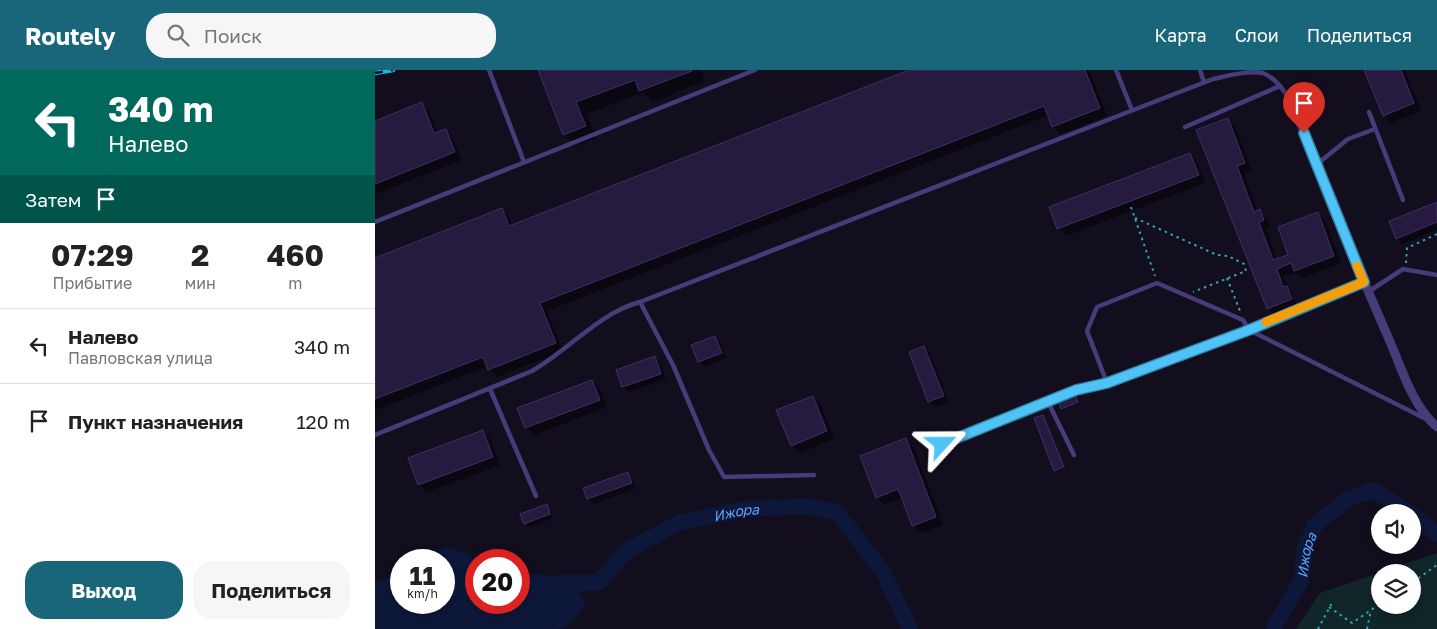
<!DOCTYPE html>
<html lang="ru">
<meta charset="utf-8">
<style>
:root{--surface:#fff;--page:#f6f6f6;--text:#222;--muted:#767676;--line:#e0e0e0;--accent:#19667b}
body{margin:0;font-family:"Golos Text",sans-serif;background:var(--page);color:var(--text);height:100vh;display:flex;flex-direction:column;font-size:19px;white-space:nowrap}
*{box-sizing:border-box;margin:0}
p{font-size:16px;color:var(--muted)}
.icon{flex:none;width:28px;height:28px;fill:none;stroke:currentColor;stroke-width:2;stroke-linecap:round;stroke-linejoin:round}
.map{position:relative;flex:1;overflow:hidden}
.sheet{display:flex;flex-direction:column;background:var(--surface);width:375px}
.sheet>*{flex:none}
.guide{background:#00695c;color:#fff;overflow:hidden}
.buttons{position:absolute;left:996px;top:434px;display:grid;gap:10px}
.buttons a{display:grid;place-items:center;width:50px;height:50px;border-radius:50%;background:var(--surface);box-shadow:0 2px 8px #0003;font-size:25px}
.speed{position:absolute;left:15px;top:479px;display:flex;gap:10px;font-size:25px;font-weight:700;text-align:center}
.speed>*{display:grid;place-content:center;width:65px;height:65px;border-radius:50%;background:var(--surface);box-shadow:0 2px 8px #0003;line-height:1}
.speed small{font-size:12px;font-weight:400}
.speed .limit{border:8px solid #d22;background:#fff;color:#111}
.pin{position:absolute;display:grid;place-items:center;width:42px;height:42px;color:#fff;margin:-51px -21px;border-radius:50% 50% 50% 0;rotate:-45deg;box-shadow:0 0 5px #0007}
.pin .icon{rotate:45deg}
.me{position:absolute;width:55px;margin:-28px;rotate:66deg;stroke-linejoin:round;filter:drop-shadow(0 0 4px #0008)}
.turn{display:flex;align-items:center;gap:18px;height:105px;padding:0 25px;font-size:22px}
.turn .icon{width:65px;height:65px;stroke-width:2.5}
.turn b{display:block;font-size:35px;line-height:42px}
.then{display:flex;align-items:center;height:48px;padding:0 25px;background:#0003;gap:10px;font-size:19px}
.eta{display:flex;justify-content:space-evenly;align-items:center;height:85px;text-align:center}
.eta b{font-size:30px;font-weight:700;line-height:35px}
.button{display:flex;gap:10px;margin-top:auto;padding:10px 25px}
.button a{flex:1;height:58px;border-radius:20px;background:var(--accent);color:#fff;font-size:20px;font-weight:700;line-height:58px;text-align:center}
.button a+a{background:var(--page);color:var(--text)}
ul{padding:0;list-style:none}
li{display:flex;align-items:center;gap:15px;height:75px;padding:0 25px;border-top:1px solid var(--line)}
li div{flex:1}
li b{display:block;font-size:19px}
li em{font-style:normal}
header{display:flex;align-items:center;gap:30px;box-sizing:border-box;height:70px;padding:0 25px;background:var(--accent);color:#fff}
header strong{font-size:24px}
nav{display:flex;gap:28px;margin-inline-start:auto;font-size:18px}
.search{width:350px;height:45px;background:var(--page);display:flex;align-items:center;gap:12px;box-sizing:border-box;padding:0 18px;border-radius:20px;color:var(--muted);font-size:19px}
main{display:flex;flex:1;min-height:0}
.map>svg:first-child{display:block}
</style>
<header>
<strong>Routely</strong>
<div class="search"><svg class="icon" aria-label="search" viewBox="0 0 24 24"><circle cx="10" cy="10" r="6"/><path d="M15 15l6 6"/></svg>Поиск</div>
<nav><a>Карта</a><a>Слои</a><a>Поделиться</a></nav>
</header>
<main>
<section class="sheet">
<div class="guide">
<div class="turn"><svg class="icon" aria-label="left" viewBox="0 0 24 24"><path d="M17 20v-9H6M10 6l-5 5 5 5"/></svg><div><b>340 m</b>Налево</div></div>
<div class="then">Затем<svg class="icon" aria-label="arrive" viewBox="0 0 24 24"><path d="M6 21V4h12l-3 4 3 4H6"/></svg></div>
</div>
<div class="eta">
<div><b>07:29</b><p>Прибытие</p></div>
<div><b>2</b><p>мин</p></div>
<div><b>460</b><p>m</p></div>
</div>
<ul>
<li><svg class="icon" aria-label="left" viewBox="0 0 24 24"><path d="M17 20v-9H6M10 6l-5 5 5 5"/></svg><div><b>Налево</b><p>Павловская улица</p></div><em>340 m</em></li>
<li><svg class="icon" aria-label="arrive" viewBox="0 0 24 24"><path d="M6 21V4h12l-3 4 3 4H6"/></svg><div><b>Пункт назначения</b></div><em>120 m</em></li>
</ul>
<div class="button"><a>Выход</a><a>Поделиться</a></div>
</section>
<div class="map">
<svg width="1062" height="559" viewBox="0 0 1062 559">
<rect width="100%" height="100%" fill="#120e1e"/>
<!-- green -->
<path fill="#112628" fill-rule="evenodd" d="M1062,483V559H921L945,523ZM1005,502H1038V535H1005Z"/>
<!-- water -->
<polygon fill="#0c1739" points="71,477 91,483 101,491 101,532 144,532 144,503 179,506 185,513 199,512 211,535 192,557 181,559 0,559 0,512 19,506 26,501 26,532 69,532 69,490 42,490"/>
<!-- shadow -->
<g fill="#0007">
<polygon points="164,0 326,0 330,11 277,32 268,22 212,44 221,68 201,76 189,64"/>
<polygon points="537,0 714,0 732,46 686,64 678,57 674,45 172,241 188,281 122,307 113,296 0,340 0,189 127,140 134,147 138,156"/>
<polygon points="991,0 1030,0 1046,41 1016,53 1009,45"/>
<polygon points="47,34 54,41 63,63 70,60 78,68 87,90 0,124 0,52"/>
<polygon points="853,49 860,57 877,101 869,104 883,142 892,149 896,158 891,159 902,190 915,185 943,144 950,151 966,193 928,208 922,202 908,207 923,237 900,246 893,238 881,206 877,203 822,61"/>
<polygon points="815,85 822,92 830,113 691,166 684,158"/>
<polygon points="1062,133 1062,160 1027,174 1022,168"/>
<polygon points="340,267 345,273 351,288 330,297 324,291"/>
<polygon points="549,277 555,283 574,332 560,337 555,331"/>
<polygon points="280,288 285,293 291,309 254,322 248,317"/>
<polygon points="217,311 225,319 232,337 159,365 151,357"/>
<polygon points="700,326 703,333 687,338"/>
<polygon points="438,327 446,335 459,369 424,383 417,375"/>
<polygon points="668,346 689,399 682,402 680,400"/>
<polygon points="108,361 115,369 125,395 52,422 44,415 34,389"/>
<polygon points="531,370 539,377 568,455 546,463 538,455 528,428 509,435 502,427"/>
<polygon points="252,403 258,409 261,418 219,434 213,428"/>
<polygon points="171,436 178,448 154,457 147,445"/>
</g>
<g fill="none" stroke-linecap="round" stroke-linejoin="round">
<!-- river -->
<g stroke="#0c1739" stroke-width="16">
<polyline points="1038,445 1062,464"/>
<path id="s1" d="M144,524L185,513H223L253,480L304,453L369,439L433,436L463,443L508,502L535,559"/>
<path id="s2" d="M898,559L926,511L930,478L940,455L973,429L998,420L1034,442"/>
</g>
</g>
<!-- building -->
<g fill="#261b3e" stroke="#402e68">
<polygon points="163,0 317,0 317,1 264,21 260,10 201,32 211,56 188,65"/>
<polygon points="534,0 710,0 725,38 677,57 669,36 165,233 181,273 113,300 108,287 0,329 0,188 127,138 134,156"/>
<polygon points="989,0 1026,0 1039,33 1008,46"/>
<polygon points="47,32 59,63 71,59 80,82 0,114 0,51"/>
<polygon points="853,48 870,93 862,96 879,142 885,139 889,150 884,152 898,190 913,185 903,157 943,142 959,186 919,201 916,193 902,199 908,217 912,216 917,229 892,239 821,60"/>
<polygon points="815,83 824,105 682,159 674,137"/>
<polygon points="1062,132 1062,152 1021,169 1014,151"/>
<polygon points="340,266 347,283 323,292 316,275"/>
<polygon points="549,276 569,326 553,332 534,282"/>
<polygon points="280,286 286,304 247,317 241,300"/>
<polygon points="217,310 225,330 150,358 142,338"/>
<polygon points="700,325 703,332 686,339 683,332"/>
<polygon points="438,326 452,361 416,376 401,340"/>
<polygon points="668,345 689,397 679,401 659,348"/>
<polygon points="108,360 118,387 43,415 33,388"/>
<polygon points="531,368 561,447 537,456 523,419 501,428 485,386"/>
<polygon points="253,402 257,413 212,429 208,418"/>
<polygon points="172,434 175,444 149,454 145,444"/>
</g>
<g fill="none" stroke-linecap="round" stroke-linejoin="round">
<!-- path -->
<g stroke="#35a3a9" stroke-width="2" stroke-dasharray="2.5 4" stroke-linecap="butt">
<polyline points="756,137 780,206"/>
<polyline points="760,148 842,185 853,186 869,194 871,201 818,222"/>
<polyline points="1031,193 1032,178 1062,164"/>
<polyline points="852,208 865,241"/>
<polyline points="1038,512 1062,495"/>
<polyline points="954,537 977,553 1005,534"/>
<polyline points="943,559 957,533"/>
<polyline points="992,559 996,540"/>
</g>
<!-- service -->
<g stroke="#453c7a" stroke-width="4.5">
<polyline points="114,0 149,92"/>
<polyline points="741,0 757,40"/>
<polyline points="825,0 829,12"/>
<polyline points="994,42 1028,130"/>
<polyline points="810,57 905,16"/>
<polyline points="941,95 973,69 1000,59"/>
<polyline points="0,152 380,0"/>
<polyline points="989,212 874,260 732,313 712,261 722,237 782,213 868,250 874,260 1051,349"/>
<polyline points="993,222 1028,199 1062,205"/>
<polyline points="265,232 298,295 334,380 349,407 439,405"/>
<polyline points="115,319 161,426"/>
<polyline points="673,332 699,385"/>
<path d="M0,365L157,301C195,279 224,243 265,232L838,9C852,6 873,0 888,3C904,9 917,32 923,47"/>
<polyline points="567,374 701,320 732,313"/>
</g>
<!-- minor -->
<path stroke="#453c7a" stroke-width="9" d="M923,47C951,121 981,194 1013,267C1026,296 1037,336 1062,357"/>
<!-- rail casing -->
<g stroke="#0fbae7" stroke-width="4.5">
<polyline id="rail" points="0,3 18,0"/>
</g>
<!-- rail -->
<use href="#rail" stroke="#120e1e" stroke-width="2.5" stroke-dasharray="8" stroke-linecap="butt"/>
</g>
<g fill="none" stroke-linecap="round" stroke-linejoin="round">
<!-- route casing -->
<g stroke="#337fa1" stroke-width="12">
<polyline id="route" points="567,374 701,320 732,313 874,260 989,212 929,63"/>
</g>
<!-- route -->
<use href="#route" stroke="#4fc3f7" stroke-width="9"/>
<!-- slow -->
<polyline stroke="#f59e0b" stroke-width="9" points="891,252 989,212 982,196"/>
</g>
<g text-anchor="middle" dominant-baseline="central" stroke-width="5" stroke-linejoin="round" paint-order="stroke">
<!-- water labels -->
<g font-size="14" font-style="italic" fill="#63a1f5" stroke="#120e1e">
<text stroke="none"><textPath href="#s1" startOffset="241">Ижора</textPath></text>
<text stroke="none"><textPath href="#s2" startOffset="82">Ижора</textPath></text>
</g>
</g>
</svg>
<div class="buttons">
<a><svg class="icon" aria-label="sound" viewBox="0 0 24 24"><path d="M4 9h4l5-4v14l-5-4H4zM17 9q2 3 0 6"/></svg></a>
<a><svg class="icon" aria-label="layers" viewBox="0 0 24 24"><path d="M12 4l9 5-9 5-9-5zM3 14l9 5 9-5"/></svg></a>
</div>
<div class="speed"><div>11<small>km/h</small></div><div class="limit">20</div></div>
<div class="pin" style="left:929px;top:63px;background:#d93025"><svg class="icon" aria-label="arrive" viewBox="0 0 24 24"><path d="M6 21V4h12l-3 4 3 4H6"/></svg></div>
<svg class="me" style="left:567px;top:374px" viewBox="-20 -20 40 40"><path d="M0-17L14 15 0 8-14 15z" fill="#4fc3f7" stroke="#fff" stroke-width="4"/></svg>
</div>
</main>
